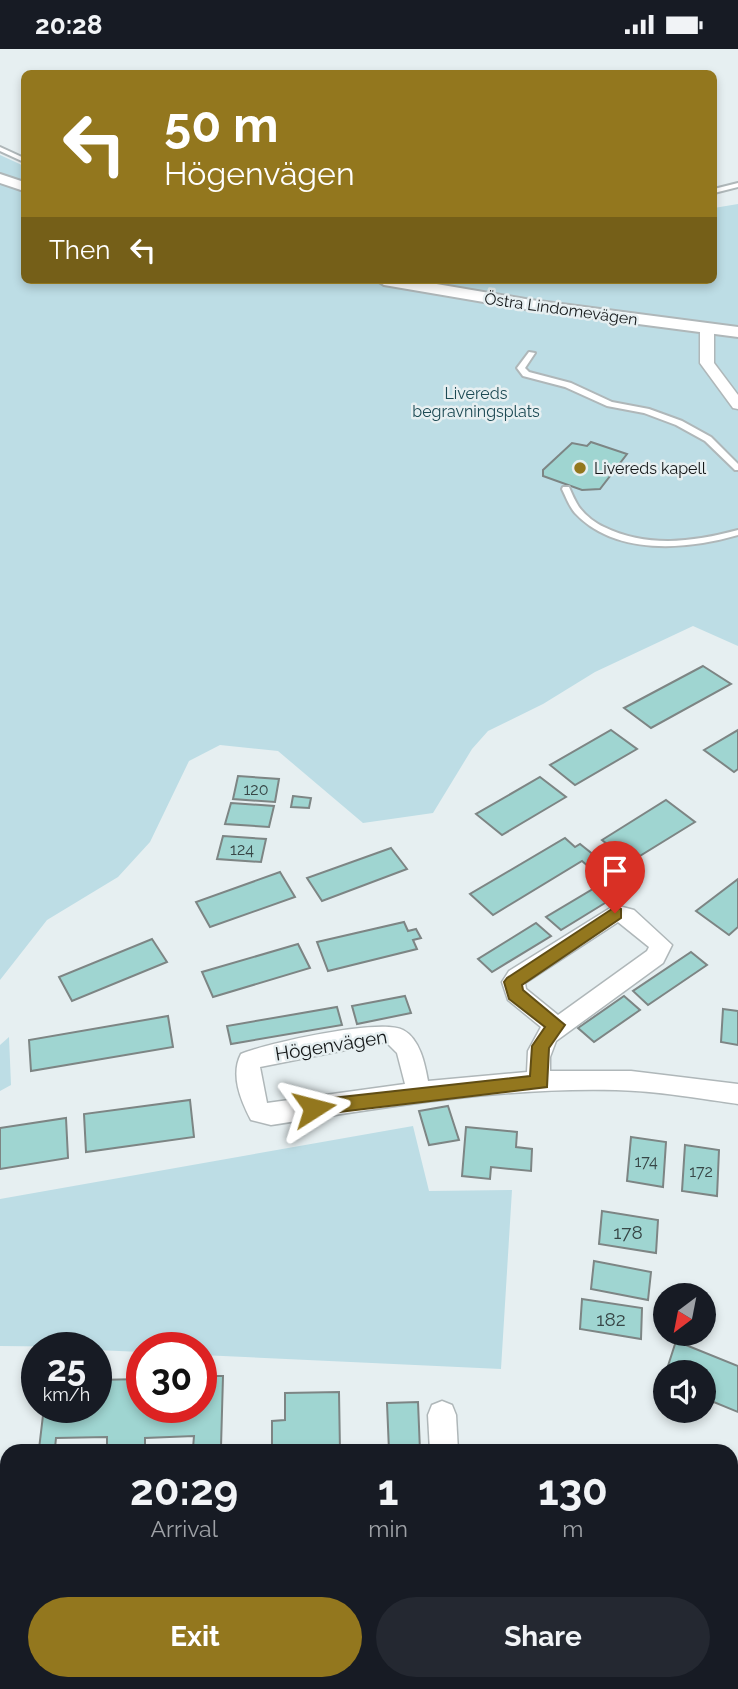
<!DOCTYPE html>
<meta charset="utf-8">
<style>
:root{--surface:#171b24;--page:#242831;--text:#f1f3f6;--muted:#9ea1a6;--accent:#93771e}
body{margin:0;font-family:Raleway,sans-serif;background:var(--page);color:var(--text);height:100vh;display:flex;flex-direction:column;font-size:26px;white-space:nowrap}
*{box-sizing:border-box;margin:0}
p{font-size:23px;color:var(--muted)}
.icon{flex:none;width:38px;height:38px;fill:none;stroke:currentColor;stroke-width:2;stroke-linecap:round;stroke-linejoin:round}
.map{position:relative;flex:1;overflow:hidden}
.side{position:absolute;left:0px;top:1395px;width:738px;height:247px;display:flex;flex-direction:column;background:var(--surface);border-radius:21px 21px 0 0;box-shadow:0 4px 10px #0003}
.side>*{flex:none}
.top-card{position:absolute;left:21px;top:21px;width:696px;height:214px;border-radius:10px;box-shadow:0 4px 10px #0003;background:#93771e;color:#fff;overflow:hidden}
.needle{width:46px;rotate:212deg}
.fabs{position:absolute;left:653px;top:1234px;display:grid;gap:14px}
.fabs a{display:grid;place-items:center;width:63px;height:63px;border-radius:50%;background:var(--surface);box-shadow:0 4px 10px #0003;font-size:35px}
.speed{position:absolute;left:21px;top:1283px;display:flex;gap:14px;font-size:35px;font-weight:700;text-align:center}
.speed>*{display:grid;place-content:center;width:91px;height:91px;border-radius:50%;background:var(--surface);box-shadow:0 4px 10px #0003;line-height:1}
.speed small{font-size:18px;font-weight:400}
.speed .limit{border:10px solid #d22;background:#fff;color:#111}
.pin{position:absolute;display:grid;place-items:center;width:60px;height:60px;color:#fff;margin:-72px -30px;border-radius:50% 50% 50% 0;rotate:-45deg;box-shadow:0 0 7px #0007}
.pin .icon{rotate:45deg}
.me{position:absolute;width:77px;margin:-38px;rotate:81deg;stroke-linejoin:round;filter:drop-shadow(0 0 5px #0008)}
.turn{display:flex;align-items:center;gap:24px;height:147px;padding:0 28px;font-size:32px}
.turn .icon{width:91px;height:91px;stroke-width:2.5}
.turn b{display:block;font-size:49px;line-height:60px}
.then{display:flex;align-items:center;height:66px;padding:0 28px;background:#0003;gap:14px;font-size:26px}
.eta{display:flex;justify-content:space-evenly;align-items:center;height:119px;text-align:center}
.eta b{font-size:42px;font-weight:700;line-height:49px}
.cta{display:flex;gap:14px;margin-top:auto;padding:14px 28px}
.cta a{flex:1;height:80px;border-radius:42px;background:var(--accent);color:#fff;font-size:28px;font-weight:700;line-height:80px;text-align:center}
.cta a+a{background:var(--page);color:var(--text)}
.status{display:flex;justify-content:space-between;align-items:center;height:49px;padding:0 35px;background:var(--surface);direction:ltr}
.status svg{height:19px;fill:currentColor}
.map>svg:first-child{display:block}
</style>
<div class="status"><b>20:28</b><svg viewBox="0 0 49 12"><path d="M0 12V9h3v3zM5 12V6h3v6zM10 12V3h3v9zM15 12V0h3v12zM26 1h20v11H26zM47 4h2v5h-2z"/></svg></div>
<div class="map">
<svg width="738" height="1640" viewBox="0 0 738 1640">
<rect width="100%" height="100%" fill="#e6eff1"/>
<!-- green -->
<g fill="#bddde5">
<polygon points="0,106 24,117 24,231 714,231 714,159 738,155 738,597 693,577 595,623 543,655 488,682 472,700 433,764 363,774 278,702 220,696 189,712 150,793 118,828 47,871 0,931"/>
<polygon points="9,988 11,1036 0,1042 0,996"/>
<polygon points="413,1077 429,1142 512,1141 501,1320 201,1306 201,1298 142,1298 142,1303 96,1301 96,1298 0,1297 0,1150"/>
</g>
<!-- building -->
<g fill="#9fd5d1" stroke="#7d8584" stroke-width="2">
<polygon points="591,393 627,405 600,440 582,441 543,427 543,421 572,394 587,397"/>
<polygon points="703,617 731,635 651,679 624,659"/>
<polygon points="611,681 637,700 575,736 550,716"/>
<polygon points="738,681 738,720 734,723 704,701"/>
<polygon points="238,727 279,730 275,753 233,750"/>
<polygon points="540,728 566,748 502,786 476,765"/>
<polygon points="293,747 311,749 309,759 291,758"/>
<polygon points="666,751 695,773 630,813 602,791"/>
<polygon points="231,754 274,757 269,778 225,775"/>
<polygon points="223,787 266,790 261,813 217,810"/>
<polygon points="565,789 575,798 580,795 600,811 589,818 582,812 493,866 470,845"/>
<polygon points="391,799 407,820 322,852 307,829"/>
<polygon points="280,823 295,848 210,878 196,853"/>
<polygon points="738,830 738,878 729,886 696,862"/>
<polygon points="603,834 618,846 561,881 546,868"/>
<polygon points="404,873 408,882 416,880 421,889 413,891 417,900 328,922 317,893"/>
<polygon points="536,874 551,887 492,923 478,910"/>
<polygon points="152,890 167,913 72,952 59,928"/>
<polygon points="298,895 310,919 213,948 202,923"/>
<polygon points="691,903 707,916 648,956 633,942"/>
<polygon points="405,947 411,964 357,975 352,957"/>
<polygon points="624,947 640,961 594,993 578,979"/>
<polygon points="337,958 342,976 231,995 227,977"/>
<polygon points="723,960 738,962 738,996 721,993"/>
<polygon points="168,967 173,998 31,1022 29,991"/>
<polygon points="190,1051 194,1088 86,1103 84,1065"/>
<polygon points="448,1057 459,1091 429,1096 419,1062"/>
<polygon points="66,1069 68,1109 0,1120 0,1079"/>
<polygon points="466,1078 517,1083 516,1098 532,1100 531,1122 491,1118 490,1130 462,1127"/>
<polygon points="631,1088 666,1093 663,1138 627,1132"/>
<polygon points="685,1096 719,1101 717,1147 682,1142"/>
<polygon points="602,1162 658,1171 656,1204 599,1195"/>
<polygon points="594,1212 651,1223 648,1251 591,1240"/>
<polygon points="582,1250 642,1259 641,1290 580,1280"/>
<polygon points="676,1292 738,1317 738,1363 704,1349 704,1323 666,1323"/>
<polygon points="201,1327 223,1327 221,1398 193,1399 194,1387 145,1389 145,1397 107,1398 107,1388 56,1389 55,1399 39,1400 44,1358 96,1358 96,1331 142,1330 142,1358 201,1358"/>
<polygon points="339,1343 340,1402 272,1402 272,1372 285,1371 285,1344"/>
<polygon points="418,1353 420,1402 389,1402 387,1354"/>
<polygon points="732,1467 738,1469 738,1519 732,1517"/>
<polygon points="7,1499 7,1617 0,1629 0,1511"/>
<polygon points="238,1634 302,1634 300,1640 236,1640"/>
<rect x="404" y="1634" width="33" height="6"/>
</g>
<g fill="none" stroke-linecap="round" stroke-linejoin="round">
<!-- service casing -->
<g stroke="#afb7b9" stroke-width="4">
<g id="service">
<polygon points="0,98 24,109 24,113 0,102"/>
<polygon points="738,134 738,138 714,144 714,140"/>
<polygon points="529,303 535,304 525,319 529,323 571,334 612,353 649,360 682,372 711,388 738,415 738,421 735,421 705,392 676,376 644,364 607,357 565,338 523,327 517,319"/>
<path d="M563,438H569C572,445 575,452 579,458C585,466 595,474 604,478C647,499 694,493 738,481V486C687,501 615,507 575,464C569,457 566,448 562,440Z"/>
</g>
</g>
<!-- minor casing -->
<g stroke="#afb7b9" stroke-width="3">
<g id="minor">
<polygon points="707,276 714,280 714,314 738,346 738,360 733,359 700,314 700,280"/>
<path d="M615,856L634,861L672,896L663,914L556,992L550,1008V1022H631L738,1035V1055C697,1049 657,1042 616,1041C500,1038 386,1058 271,1076L251,1071C241,1052 230,1026 241,1005C267,994 381,969 403,981C420,990 425,1015 428,1032L527,1023L528,1002L541,978L508,951L502,933L509,922ZM618,873L649,898L647,902L558,966L526,940L525,934ZM386,993L397,1004L405,1035L267,1054L260,1018Z"/>
<polygon points="442,1352 452,1356 456,1366 458,1402 430,1402 428,1366 432,1356"/>
<polygon points="441,1634 473,1634 474,1640 442,1640"/>
</g>
</g>
<!-- tertiary casing -->
<g stroke="#afb7b9" stroke-width="4">
<g id="tertiary">
<polygon points="0,125 24,133 24,142 0,134"/>
<polygon points="376,231 413,231 531,251 738,278 738,288 531,261 384,236"/>
</g>
</g>
<!-- service -->
<use href="#service" fill="#fff" fill-rule="evenodd"/>
<!-- minor -->
<use href="#minor" fill="#fff" fill-rule="evenodd"/>
<!-- tertiary -->
<use href="#tertiary" fill="#fff" fill-rule="evenodd"/>
</g>
<!-- route -->
<polygon fill="#93771e" stroke="#604d14" stroke-width="2" points="615,858 621,860 621,869 522,936 523,941 565,976 549,999 547,1038 314,1066 307,1064 304,1059 314,1051 530,1027 532,997 545,978 509,950 504,933 507,929"/>
<!-- markers -->
<circle fill="#93771e" stroke="#e6eff1" stroke-width="2.5" cx="580" cy="419" r="7"/>
<g text-anchor="middle" dominant-baseline="central" stroke-width="5" stroke-linejoin="round" paint-order="stroke">
<!-- far-street labels -->
<g font-size="16" fill="#141718" stroke="#e6eff1">
<text transform="translate(561 260) rotate(8)">Östra Lindomevägen</text>
</g>
<!-- far-park labels -->
<g font-size="16" fill="#1d4a54" stroke="#e6eff1">
<text x="476" y="344">Livereds<tspan x="476" dy="18">begravningsplats</tspan></text>
</g>
<!-- far-poi labels -->
<g font-size="16" fill="#141718" stroke="#e6eff1" text-anchor="start">
<text x="594" y="419">Livereds kapell</text>
</g>
<!-- number labels -->
<g font-size="16" fill="#374646">
<text x="256" y="740">120</text>
<text x="242" y="800">124</text>
<text x="646" y="1112">174</text>
<text x="701" y="1122">172</text>
</g>
<!-- street labels -->
<g font-size="19" fill="#141718" stroke="#e6eff1">
<text transform="translate(331 996) rotate(-9)">Högenvägen</text>
</g>
<!-- near-number labels -->
<g font-size="19" fill="#374646">
<text x="628" y="1183">178</text>
<text x="611" y="1270">182</text>
</g>
</g>
</svg>
<div class="fabs">
<a><svg class="needle" viewBox="-14 -14 28 28"><path d="M0-13l5 13h-10z" fill="#e53935"/><path d="M0 13l5-13h-10z" fill="#9ea1a6"/></svg></a>
<a><svg class="icon" aria-label="sound" viewBox="0 0 24 24"><path d="M4 9h4l5-4v14l-5-4H4zM17 9q2 3 0 6"/></svg></a>
</div>
<div class="speed"><div>25<small>km/h</small></div><div class="limit">30</div></div>
<div class="pin" style="left:615px;top:864px;background:#d93025"><svg class="icon" aria-label="arrive" viewBox="0 0 24 24"><path d="M6 21V4h12l-3 4 3 4H6"/></svg></div>
<svg class="me" style="left:314px;top:1059px" viewBox="-20 -20 40 40"><path d="M0-17L14 15 0 8-14 15z" fill="#93771e" stroke="#fff" stroke-width="4"/></svg>
<div class="top-card">
<div class="turn"><svg class="icon" aria-label="left" viewBox="0 0 24 24"><path d="M17 20v-9H6M10 6l-5 5 5 5"/></svg><div><b>50 m</b>Högenvägen</div></div>
<div class="then">Then<svg class="icon" aria-label="left" viewBox="0 0 24 24"><path d="M17 20v-9H6M10 6l-5 5 5 5"/></svg></div>
</div>
<section class="side">
<div class="eta">
<div><b>20:29</b><p>Arrival</p></div>
<div><b>1</b><p>min</p></div>
<div><b>130</b><p>m</p></div>
</div>
<div class="cta"><a>Exit</a><a>Share</a></div>
</section>
</div>
